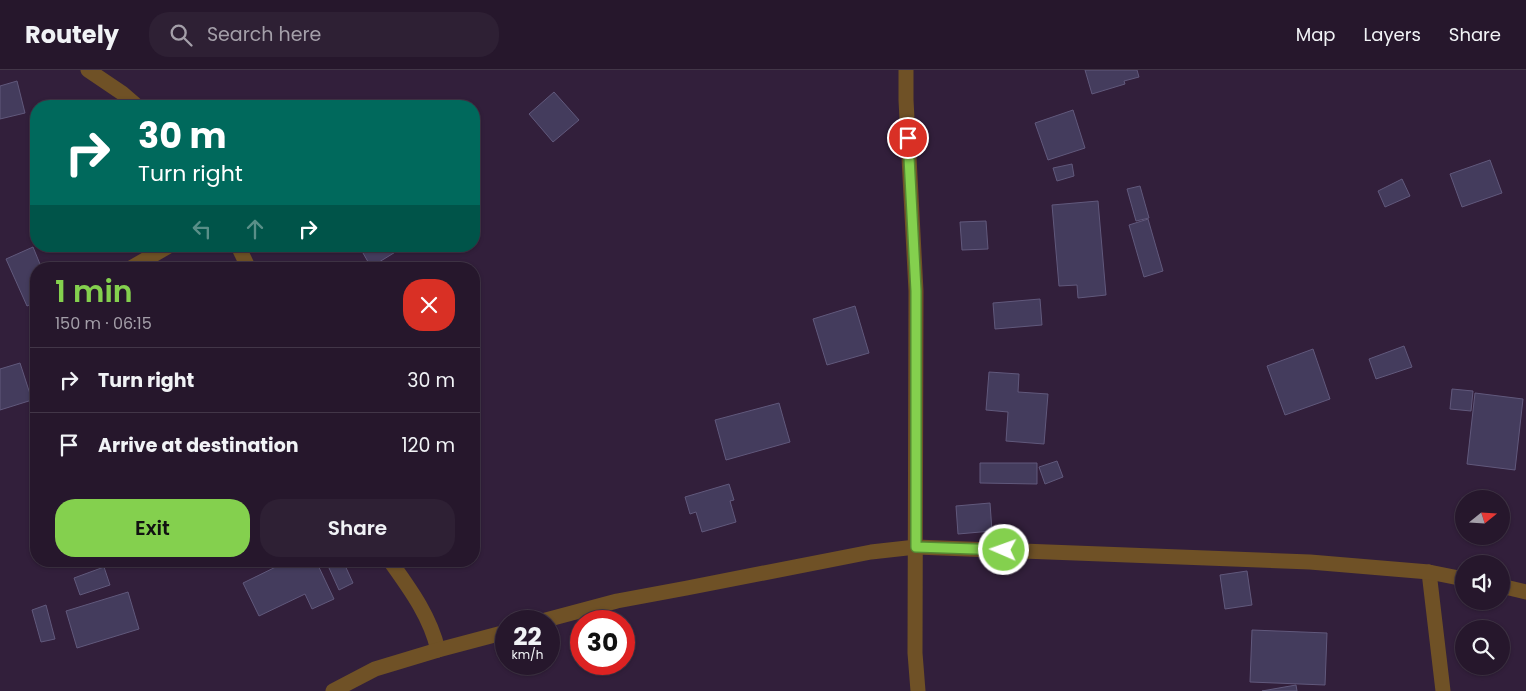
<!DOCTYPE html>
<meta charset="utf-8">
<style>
:root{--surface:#26172c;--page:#2e2034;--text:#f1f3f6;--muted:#a49fa9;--line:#423648;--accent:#84d04e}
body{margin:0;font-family:Poppins,sans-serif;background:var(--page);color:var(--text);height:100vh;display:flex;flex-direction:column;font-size:19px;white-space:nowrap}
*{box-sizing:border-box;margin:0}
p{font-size:16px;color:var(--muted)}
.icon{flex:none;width:28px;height:28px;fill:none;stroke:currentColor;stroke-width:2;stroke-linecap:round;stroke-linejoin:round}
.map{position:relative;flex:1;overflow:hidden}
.sheet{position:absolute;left:30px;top:192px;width:450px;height:305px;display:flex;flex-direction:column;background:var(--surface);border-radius:20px;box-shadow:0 1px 4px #0004,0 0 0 1px var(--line)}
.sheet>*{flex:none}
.top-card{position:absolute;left:30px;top:30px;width:450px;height:152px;border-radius:20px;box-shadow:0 1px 4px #0004,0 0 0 1px var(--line);background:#00695c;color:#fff;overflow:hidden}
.needle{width:32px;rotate:72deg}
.fabs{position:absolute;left:1455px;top:420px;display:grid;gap:10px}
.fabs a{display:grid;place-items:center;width:55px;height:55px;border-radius:50%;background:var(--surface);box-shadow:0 1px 4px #0004,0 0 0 1px var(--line);font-size:25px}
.speed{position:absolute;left:495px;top:540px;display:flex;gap:10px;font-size:25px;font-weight:700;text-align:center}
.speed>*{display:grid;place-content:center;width:65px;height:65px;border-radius:50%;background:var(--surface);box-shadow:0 1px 4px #0004,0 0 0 1px var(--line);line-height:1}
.speed small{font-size:12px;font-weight:400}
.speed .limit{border:8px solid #d22;background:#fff;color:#111}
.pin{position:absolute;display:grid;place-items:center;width:42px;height:42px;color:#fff;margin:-21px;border:2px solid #fff;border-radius:50%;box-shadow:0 1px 5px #0007}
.me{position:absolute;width:55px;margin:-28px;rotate:272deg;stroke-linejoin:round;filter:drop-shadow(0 0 4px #0008)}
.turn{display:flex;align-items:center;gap:18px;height:105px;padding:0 25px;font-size:22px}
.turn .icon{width:65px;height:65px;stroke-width:2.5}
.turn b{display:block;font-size:35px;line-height:42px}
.lanes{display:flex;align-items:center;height:48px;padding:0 25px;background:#0003;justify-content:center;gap:25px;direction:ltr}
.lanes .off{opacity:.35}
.round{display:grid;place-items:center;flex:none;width:52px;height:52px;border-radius:20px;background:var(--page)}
.overview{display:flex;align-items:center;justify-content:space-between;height:85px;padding:0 25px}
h1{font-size:30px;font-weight:600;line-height:38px;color:var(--accent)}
.button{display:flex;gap:10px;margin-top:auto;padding:10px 25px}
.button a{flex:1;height:58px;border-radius:20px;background:var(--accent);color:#111;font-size:20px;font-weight:600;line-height:58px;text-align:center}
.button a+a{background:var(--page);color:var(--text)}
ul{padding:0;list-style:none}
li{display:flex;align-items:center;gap:15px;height:65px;padding:0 25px;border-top:1px solid var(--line)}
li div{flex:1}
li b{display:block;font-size:19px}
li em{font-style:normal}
header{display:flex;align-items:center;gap:30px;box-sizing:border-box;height:70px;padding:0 25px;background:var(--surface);border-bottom:1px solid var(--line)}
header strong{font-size:24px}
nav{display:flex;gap:28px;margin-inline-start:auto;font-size:18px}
.search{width:350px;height:45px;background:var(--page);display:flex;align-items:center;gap:12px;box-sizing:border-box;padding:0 18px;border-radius:20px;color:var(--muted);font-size:19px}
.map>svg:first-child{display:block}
</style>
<header>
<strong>Routely</strong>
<div class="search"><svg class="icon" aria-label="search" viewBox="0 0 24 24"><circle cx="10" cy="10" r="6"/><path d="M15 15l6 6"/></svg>Search here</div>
<nav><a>Map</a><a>Layers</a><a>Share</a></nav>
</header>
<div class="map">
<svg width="1526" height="621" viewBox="0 0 1526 621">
<rect width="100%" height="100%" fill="#321f3b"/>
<!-- building -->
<g fill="#443c5d" stroke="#61597c">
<polygon points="1085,0 1137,0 1139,7 1124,11 1125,14 1092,24"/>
<polygon points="17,11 25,43 0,49 0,16"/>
<polygon points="554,22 579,50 553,72 529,44"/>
<polygon points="1073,40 1085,78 1048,90 1035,53"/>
<polygon points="1490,90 1502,123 1462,137 1450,104"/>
<polygon points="1072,94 1074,106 1057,111 1053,98"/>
<polygon points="1402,109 1410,126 1385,137 1378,121"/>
<polygon points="1140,116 1149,148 1136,151 1127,119"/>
<polygon points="1098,131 1106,225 1078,228 1077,215 1059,216 1052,135"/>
<polygon points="1148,149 1163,201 1144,207 1129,155"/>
<polygon points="986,151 988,179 962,180 960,152"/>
<polygon points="359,176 394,176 397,181 371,197"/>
<polygon points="33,177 42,199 36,199 36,232 27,236 6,189"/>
<polygon points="1040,229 1042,255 995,259 993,233"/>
<polygon points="855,236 869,283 827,295 813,249"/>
<polygon points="1404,276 1412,297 1376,309 1369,289"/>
<polygon points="1313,279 1330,329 1285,345 1267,296"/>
<polygon points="20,293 32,330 0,340 0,299"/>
<polygon points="989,302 1019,304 1018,322 1048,324 1044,374 1006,371 1008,342 986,340"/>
<polygon points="1452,319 1473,321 1471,341 1450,339"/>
<polygon points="1475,323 1523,329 1515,400 1467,394"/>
<polygon points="779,333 790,372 726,390 715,350"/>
<polygon points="1057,391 1063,407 1045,414 1039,397"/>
<polygon points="980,393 1037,393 1037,414 980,413"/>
<polygon points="729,414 734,430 730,431 736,452 702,462 696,442 690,444 685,427"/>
<polygon points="990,433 992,461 958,464 956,436"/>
<polygon points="288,491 316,491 334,529 312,539 305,524 259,546 243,513"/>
<polygon points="343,491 353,513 339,520 329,498"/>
<polygon points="104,497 110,515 80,525 74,508"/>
<polygon points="1247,501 1252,535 1225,539 1220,505"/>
<polygon points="128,522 139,559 77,578 66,541"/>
<polygon points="46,535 55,569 41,572 32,540"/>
<polygon points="1252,560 1327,563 1325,615 1250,612"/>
<polygon points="1296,615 1297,621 1262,621"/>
</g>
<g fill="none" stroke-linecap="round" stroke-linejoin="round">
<!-- minor -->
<g stroke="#6f5126" stroke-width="15">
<polyline points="88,0 122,23 137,36"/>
<polyline points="906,0 906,30 916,221 915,583 918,621"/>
<polyline points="238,176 249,199"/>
<polyline points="129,199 169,176"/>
<path d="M390,491C410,519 430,546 438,580"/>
<polyline points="1429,502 1443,621"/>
<polyline points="1501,516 1526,522"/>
<polyline points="542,551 617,531 687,518 871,482 916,477 1310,492 1429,502 1464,509"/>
<polyline points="333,621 375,599 438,580 506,562"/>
</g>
</g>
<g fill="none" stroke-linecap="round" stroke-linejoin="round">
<!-- route casing -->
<g stroke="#568733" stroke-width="12">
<polyline id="route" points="908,68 916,221 916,477 1004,480"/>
</g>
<!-- route -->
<use href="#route" stroke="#84d04e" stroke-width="9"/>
</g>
</svg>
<div class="fabs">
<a><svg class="needle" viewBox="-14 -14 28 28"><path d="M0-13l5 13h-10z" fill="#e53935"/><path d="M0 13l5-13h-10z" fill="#a49fa9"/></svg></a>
<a><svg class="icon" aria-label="sound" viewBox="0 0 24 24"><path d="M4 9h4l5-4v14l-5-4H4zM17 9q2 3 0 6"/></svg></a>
<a><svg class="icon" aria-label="search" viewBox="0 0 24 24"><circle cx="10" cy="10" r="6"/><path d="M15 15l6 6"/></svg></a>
</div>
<div class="speed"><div>22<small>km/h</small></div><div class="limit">30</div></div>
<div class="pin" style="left:908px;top:68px;background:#d93025"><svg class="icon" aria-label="arrive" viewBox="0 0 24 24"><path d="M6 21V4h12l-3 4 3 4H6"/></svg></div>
<svg class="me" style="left:1004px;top:480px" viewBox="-20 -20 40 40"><circle r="17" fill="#84d04e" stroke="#fff" stroke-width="3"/><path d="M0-11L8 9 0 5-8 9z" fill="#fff"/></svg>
<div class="top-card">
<div class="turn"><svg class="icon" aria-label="right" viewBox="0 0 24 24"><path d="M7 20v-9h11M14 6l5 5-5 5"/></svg><div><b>30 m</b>Turn right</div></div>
<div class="lanes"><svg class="icon off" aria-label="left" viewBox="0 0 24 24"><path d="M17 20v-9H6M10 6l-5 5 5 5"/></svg><svg class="icon off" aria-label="ahead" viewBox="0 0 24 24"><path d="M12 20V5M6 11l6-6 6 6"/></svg><svg class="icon" aria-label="right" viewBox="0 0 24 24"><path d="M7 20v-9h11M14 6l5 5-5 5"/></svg></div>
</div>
<section class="sheet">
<div class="overview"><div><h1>1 min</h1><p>150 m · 06:15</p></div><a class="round" style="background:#d93025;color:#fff"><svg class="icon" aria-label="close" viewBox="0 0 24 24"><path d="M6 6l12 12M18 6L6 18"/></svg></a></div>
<ul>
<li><svg class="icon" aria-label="right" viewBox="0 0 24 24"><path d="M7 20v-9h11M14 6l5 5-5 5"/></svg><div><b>Turn right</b></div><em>30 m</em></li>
<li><svg class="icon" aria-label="arrive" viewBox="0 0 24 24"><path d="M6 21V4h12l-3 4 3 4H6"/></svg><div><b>Arrive at destination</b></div><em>120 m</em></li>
</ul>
<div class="button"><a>Exit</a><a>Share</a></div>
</section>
</div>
